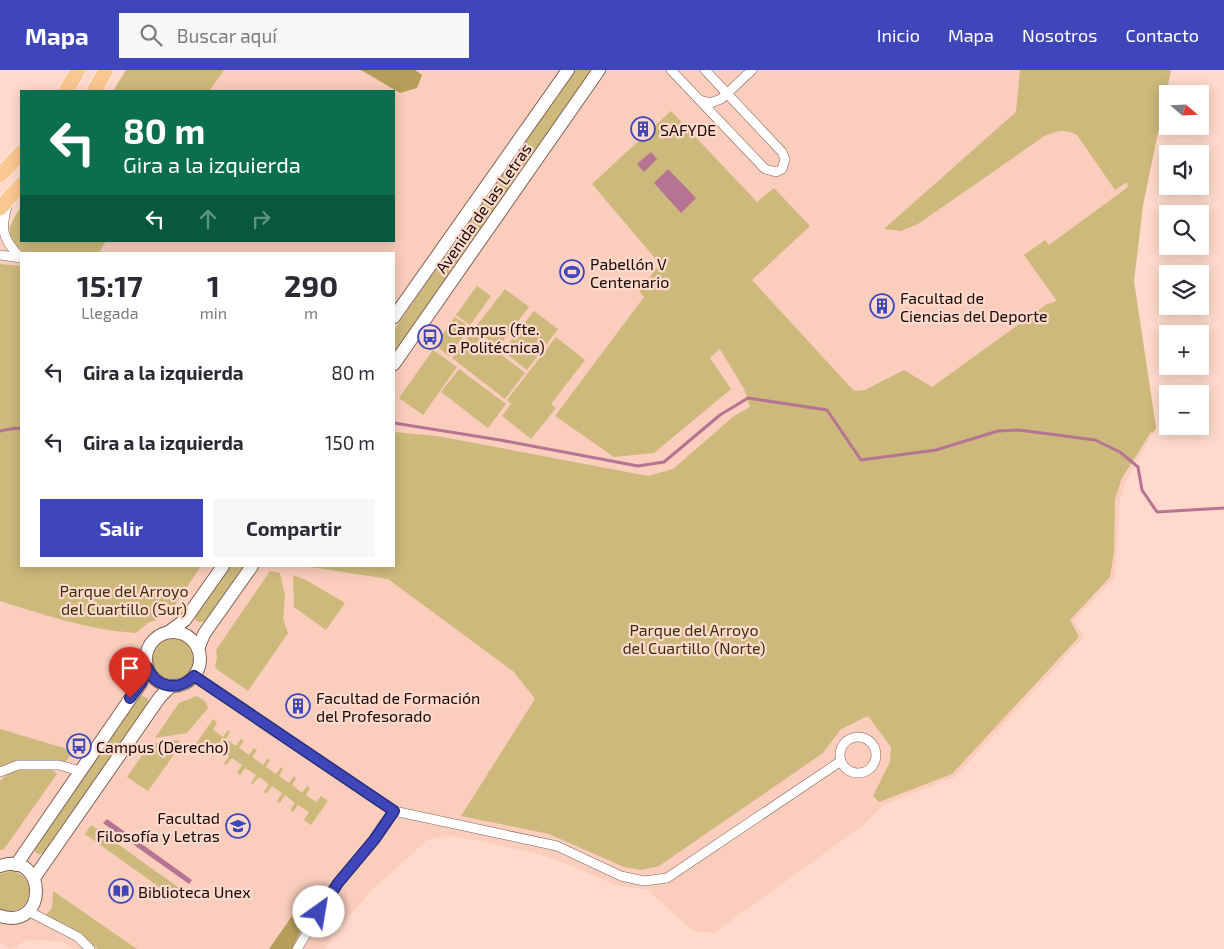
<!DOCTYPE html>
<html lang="es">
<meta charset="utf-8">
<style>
:root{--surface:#fff;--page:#f7f7f7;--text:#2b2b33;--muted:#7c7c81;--accent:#3f46ba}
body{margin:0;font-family:"Exo 2",sans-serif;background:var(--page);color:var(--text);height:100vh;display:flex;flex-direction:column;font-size:19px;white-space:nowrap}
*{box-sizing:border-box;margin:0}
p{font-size:16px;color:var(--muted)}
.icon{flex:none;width:28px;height:28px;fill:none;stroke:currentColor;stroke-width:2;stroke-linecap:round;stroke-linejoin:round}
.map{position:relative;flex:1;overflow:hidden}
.details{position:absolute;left:20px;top:182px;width:375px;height:315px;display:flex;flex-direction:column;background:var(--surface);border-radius:0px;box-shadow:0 2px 12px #0003}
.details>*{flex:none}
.guide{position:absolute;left:20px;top:20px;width:375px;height:152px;border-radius:0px;box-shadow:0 2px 12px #0003;background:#0b6e4f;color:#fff;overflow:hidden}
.needle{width:32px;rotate:109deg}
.controls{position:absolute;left:1159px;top:15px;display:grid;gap:10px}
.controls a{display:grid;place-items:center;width:50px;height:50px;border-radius:0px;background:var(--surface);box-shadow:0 2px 12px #0003;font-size:25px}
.pin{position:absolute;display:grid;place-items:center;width:42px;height:42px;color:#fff;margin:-51px -21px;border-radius:50% 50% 50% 0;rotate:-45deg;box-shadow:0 0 5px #0007}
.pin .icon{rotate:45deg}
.me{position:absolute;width:55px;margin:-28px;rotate:32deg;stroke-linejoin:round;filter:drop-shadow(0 0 4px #0008)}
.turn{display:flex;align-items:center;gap:18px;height:105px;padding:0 20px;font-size:22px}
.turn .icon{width:65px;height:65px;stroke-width:2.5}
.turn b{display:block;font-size:35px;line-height:42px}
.lanes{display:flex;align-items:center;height:48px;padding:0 20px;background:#0003;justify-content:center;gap:25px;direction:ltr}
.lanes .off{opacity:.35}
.eta{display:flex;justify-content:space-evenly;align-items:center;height:85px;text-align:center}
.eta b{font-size:30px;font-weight:700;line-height:35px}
.action{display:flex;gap:10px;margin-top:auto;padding:10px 20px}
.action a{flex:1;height:58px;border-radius:0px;background:var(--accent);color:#fff;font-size:20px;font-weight:700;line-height:58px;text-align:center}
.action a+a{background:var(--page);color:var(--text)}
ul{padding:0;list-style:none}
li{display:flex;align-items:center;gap:15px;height:70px;padding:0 20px}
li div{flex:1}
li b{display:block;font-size:19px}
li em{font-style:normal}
header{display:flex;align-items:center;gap:30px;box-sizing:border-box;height:70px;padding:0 25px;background:var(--accent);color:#fff}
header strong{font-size:24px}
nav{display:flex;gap:28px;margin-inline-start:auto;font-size:18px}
.search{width:350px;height:45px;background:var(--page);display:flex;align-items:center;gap:12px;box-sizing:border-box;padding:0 18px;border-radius:0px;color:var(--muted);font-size:19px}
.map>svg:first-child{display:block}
</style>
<header>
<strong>Mapa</strong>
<div class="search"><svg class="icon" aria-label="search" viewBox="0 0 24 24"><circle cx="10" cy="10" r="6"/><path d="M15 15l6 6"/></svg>Buscar aquí</div>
<nav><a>Inicio</a><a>Mapa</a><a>Nosotros</a><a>Contacto</a></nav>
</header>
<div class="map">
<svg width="1224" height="879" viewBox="0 0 1224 879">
<rect width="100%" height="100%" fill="#ffdacc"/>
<!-- built -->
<path fill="#facdbd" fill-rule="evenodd" d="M131,0H1171L1143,135L1134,211L1156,358L1125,413L1120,431L1115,507L1074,550L1084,567L955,707L883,735L862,756L714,863L693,861L648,820L615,815L577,798L539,784L476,770L447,766L427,770L373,819L337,859L325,879H73L62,871L28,870L10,879L0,872V163L21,148V171H394V21H119ZM21,184H394V496H21Z"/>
<!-- green -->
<g fill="#ccb97b">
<polygon points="126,0 224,0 209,21 113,21"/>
<polygon points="575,0 593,0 394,284 394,260"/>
<path d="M1020,0H1171L1143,135L1134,211L1156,358L1153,363L1151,362L1122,408L1115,429L1114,482L1110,507L1070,550L1079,567L952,704L879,732L873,726L890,692L891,677L868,646L841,659L823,683L659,796L641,800L624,797L549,764L461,746L535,629L514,602L388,509L304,496H394V362L437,366L648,406L673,399L734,346L750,337L744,319L720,279L710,288L731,319L654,383L614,387L555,346L644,227L639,221L660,194L592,114L671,41L757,132L774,118L810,156L752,210L854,321L865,320L904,300L932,317L1047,234L1057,231L1024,185L1045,170L1049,175L1128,117L1127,112L1115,120L1077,65C1064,58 1055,61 1043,67L918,154L901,161L884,159L1016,42Z"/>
<path d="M21,137V171H106L98,184L24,183C3,167 8,156 21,137Z"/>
<path d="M0,194L21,196V496H201L168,545L148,553L136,563C89,560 45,545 0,531Z"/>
<polygon points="477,216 491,226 470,255 456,245"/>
<polygon points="505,219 529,237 498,277 474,259"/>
<polygon points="534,241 558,259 527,300 503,281"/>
<polygon points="455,247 470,257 449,286 435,275"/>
<polygon points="472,262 525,303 505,329 452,288"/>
<polygon points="556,267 585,290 551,334 556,338 531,369 502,346 511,334 507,330"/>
<polygon points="433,280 457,297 423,345 399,328"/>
<polygon points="459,299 506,334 488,358 441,322"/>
<polygon points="229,496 244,496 206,551 199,552 195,550 195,545"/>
<polygon points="270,501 280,503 285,526 283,549 288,563 248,621 215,598 217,587 216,580"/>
<polygon points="293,505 306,510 345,533 326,560 294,537"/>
<circle cx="173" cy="588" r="21"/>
<polygon points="138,626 143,626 148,629 148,634 45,783 38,784 35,782 34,777"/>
<polygon points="197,626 206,632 208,638 187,663 155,668 179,633"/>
<polygon points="213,649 217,652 213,660 223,667 228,660 230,662 226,669 236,676 241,669 244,671 239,678 249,685 254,678 257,680 252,687 263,695 268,688 270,690 266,697 276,704 281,697 283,699 279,706 289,713 294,706 296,708 292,715 302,723 307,716 310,718 306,725 316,732 321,726 328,731 311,755 304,750 309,742 298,735 293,742 290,740 295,733 285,725 280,733 277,731 282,723 272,716 266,724 264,722 269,714 259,707 253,714 251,713 256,705 245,698 240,705 237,703 242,695 232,688 226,695 224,694 229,686 218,679 213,686 211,684 216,677 205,670 200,677 196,674"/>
<polygon points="0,659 74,681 65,692 19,692 0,697"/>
<polygon points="177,670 179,671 180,676 148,721 127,707 150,674"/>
<polygon points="22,699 52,699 57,704 4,779 0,780 0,711 10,702"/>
<polygon points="91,755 182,820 176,829 85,764"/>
<path d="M11,801C42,806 30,851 0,839V804Z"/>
<polygon points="53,821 137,879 98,879 67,855 45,846 52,838"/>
</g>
<!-- forest -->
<g fill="#b49e59">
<polygon points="361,0 415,0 422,5 417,18 400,23"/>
<polygon points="299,836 307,841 307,847 292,879 269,879"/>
</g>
<!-- water -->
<g fill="#b67392">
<polygon points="651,82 657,89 644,102 637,94"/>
<polygon points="668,99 696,128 681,143 654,113"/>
<polygon points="107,749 192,810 189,814 103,753"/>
</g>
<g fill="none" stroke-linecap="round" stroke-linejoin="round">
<!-- stream -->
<g stroke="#b67392" stroke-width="3">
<polyline points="394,353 500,370 638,396 664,392 720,345 748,328 827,340 861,390 936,380 998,361 1019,360 1095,370 1120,382 1138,397 1142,420 1157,442 1224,438"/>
<polyline points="0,361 16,358 21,359"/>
</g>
<!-- street casing -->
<g stroke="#806155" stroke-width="10">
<g id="street">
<polyline points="671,0 765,99 776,102 782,99 785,89 782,82 705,0"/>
<polyline points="700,30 710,33 721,29 752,0"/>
<path d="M8,133C0,159 2,169 21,188"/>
<polyline points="0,185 21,188"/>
<polyline points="194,606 394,741 557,776 621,806 644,811 667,808 841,691"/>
<circle cx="858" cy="685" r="18"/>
<polyline points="0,702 18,695 59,695 80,701"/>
<polyline points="28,841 78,867 90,879"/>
<polyline points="297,879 338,813 374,770 394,741"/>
</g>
</g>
<!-- secondary casing -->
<g stroke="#806155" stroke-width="14">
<g id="secondary">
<polyline points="394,247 568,0"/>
<polyline points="394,294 599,0"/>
<polyline points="170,561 185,550 223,496"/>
<circle cx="173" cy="589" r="27"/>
<polyline points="198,579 204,564 252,496"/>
<polyline points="16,795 141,613 147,597"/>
<path d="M0,796C47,780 49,861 0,846"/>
<polyline points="34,808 160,627 171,616"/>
</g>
</g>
<!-- highway casing -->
<g stroke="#fff" stroke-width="16">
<g id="highway">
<polyline points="66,21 78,0"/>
<polyline points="94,21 106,0"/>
<polyline points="0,105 21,83"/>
<polyline points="0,138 21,115"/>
</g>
</g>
<!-- street -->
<use href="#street" stroke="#fff" stroke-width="9"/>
<!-- secondary -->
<use href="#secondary" stroke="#fff" stroke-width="12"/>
<!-- highway -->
<use href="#highway" stroke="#fbc892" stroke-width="15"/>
</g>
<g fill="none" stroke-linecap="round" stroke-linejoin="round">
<!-- route casing -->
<g stroke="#292e79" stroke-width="12">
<path id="route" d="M130,628L141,613L147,597C155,618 179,622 194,606L394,741L374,770L338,813L319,842"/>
</g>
<!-- route -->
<use href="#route" stroke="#3f46ba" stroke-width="9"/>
</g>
<!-- icons -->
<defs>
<g id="building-ring" transform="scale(1.25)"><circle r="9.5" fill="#ffdacc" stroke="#3f46ba" stroke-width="1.5"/><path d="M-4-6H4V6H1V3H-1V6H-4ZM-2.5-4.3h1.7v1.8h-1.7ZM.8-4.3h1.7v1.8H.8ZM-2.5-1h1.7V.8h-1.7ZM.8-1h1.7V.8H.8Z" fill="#3f46ba"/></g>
<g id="stadium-ring" transform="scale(1.25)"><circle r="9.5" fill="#ffdacc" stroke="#3f46ba" stroke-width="1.5"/><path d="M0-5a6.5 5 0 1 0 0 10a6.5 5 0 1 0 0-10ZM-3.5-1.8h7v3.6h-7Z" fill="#3f46ba"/></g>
<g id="bus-ring" transform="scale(1.25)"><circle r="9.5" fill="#ffdacc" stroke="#3f46ba" stroke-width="1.5"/><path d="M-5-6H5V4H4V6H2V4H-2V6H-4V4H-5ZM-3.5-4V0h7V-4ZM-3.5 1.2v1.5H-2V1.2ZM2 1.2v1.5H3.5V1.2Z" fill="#3f46ba"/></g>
<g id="university-ring" transform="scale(1.25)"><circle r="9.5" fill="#ffdacc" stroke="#3f46ba" stroke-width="1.5"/><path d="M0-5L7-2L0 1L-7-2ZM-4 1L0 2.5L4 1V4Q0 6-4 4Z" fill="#3f46ba"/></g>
<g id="library-ring" transform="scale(1.25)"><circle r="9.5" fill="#ffdacc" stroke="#3f46ba" stroke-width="1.5"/><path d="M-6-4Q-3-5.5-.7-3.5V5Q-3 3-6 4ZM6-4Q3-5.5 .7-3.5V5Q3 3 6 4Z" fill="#3f46ba"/></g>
</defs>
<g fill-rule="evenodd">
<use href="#building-ring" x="643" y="59"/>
<use href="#stadium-ring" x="572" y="202"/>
<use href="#building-ring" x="882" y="236"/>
<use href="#bus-ring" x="430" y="267"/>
<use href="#building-ring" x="298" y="636"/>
<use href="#bus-ring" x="79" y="676"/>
<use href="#university-ring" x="238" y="756"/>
<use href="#library-ring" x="121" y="821"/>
</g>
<g text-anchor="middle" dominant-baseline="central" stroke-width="4.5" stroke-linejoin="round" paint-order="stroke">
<!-- poi labels -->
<g font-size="16" fill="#150905" stroke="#ffdacc" text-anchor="start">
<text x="660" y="59">SAFYDE</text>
<text x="590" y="193">Pabellón V<tspan x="590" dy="18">Centenario</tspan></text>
<text x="900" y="227">Facultad de<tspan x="900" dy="18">Ciencias del Deporte</tspan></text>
<text x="448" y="258">Campus (fte.<tspan x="448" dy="18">a Politécnica)</tspan></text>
<text x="316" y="627">Facultad de Formación<tspan x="316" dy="18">del Profesorado</tspan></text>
<text x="96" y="676">Campus (Derecho)</text>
<text x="220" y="747" text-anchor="end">Facultad<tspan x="220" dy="18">Filosofía y Letras</tspan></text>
<text x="138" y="821">Biblioteca Unex</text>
</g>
<!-- street labels -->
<g font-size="16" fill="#150905" stroke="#ffdacc">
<text transform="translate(483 138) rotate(-55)">Avenida de las Letras</text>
</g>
<!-- park labels -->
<g font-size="16" fill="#393010" stroke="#ffdacc">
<text x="124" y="520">Parque del Arroyo<tspan x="124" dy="18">del Cuartillo (Sur)</tspan></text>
<text x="694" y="559">Parque del Arroyo<tspan x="694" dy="18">del Cuartillo (Norte)</tspan></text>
</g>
</g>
</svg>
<div class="controls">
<a><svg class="needle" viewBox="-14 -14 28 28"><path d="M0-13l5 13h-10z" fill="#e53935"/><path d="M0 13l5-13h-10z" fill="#7c7c81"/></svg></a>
<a><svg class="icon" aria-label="sound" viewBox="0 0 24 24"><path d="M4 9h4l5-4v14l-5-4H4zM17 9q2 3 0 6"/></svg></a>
<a><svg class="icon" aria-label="search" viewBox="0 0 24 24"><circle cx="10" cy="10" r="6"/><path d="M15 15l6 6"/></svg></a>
<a><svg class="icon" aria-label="layers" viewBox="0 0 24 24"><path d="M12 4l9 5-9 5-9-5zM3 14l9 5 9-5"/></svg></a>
<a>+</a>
<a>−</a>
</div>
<div class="pin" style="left:130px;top:628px;background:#d93025"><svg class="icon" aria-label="arrive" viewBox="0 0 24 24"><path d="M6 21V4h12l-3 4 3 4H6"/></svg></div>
<svg class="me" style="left:319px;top:842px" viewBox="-20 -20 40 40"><circle r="19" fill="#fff"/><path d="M0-13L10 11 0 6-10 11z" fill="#3f46ba"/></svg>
<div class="guide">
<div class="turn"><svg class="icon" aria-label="left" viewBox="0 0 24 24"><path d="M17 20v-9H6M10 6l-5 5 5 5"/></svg><div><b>80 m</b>Gira a la izquierda</div></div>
<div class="lanes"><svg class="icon" aria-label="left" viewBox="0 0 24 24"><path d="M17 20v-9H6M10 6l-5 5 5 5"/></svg><svg class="icon off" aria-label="ahead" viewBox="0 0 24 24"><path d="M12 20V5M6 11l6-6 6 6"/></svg><svg class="icon off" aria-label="right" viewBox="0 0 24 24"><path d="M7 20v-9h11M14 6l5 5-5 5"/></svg></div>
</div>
<section class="details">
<div class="eta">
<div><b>15:17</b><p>Llegada</p></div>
<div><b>1</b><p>min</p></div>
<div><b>290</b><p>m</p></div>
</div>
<ul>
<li><svg class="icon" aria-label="left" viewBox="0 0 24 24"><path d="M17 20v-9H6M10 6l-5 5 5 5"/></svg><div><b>Gira a la izquierda</b></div><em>80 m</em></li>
<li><svg class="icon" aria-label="left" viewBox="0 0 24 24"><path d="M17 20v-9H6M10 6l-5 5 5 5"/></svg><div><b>Gira a la izquierda</b></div><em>150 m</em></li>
</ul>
<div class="action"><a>Salir</a><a>Compartir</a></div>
</section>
</div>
